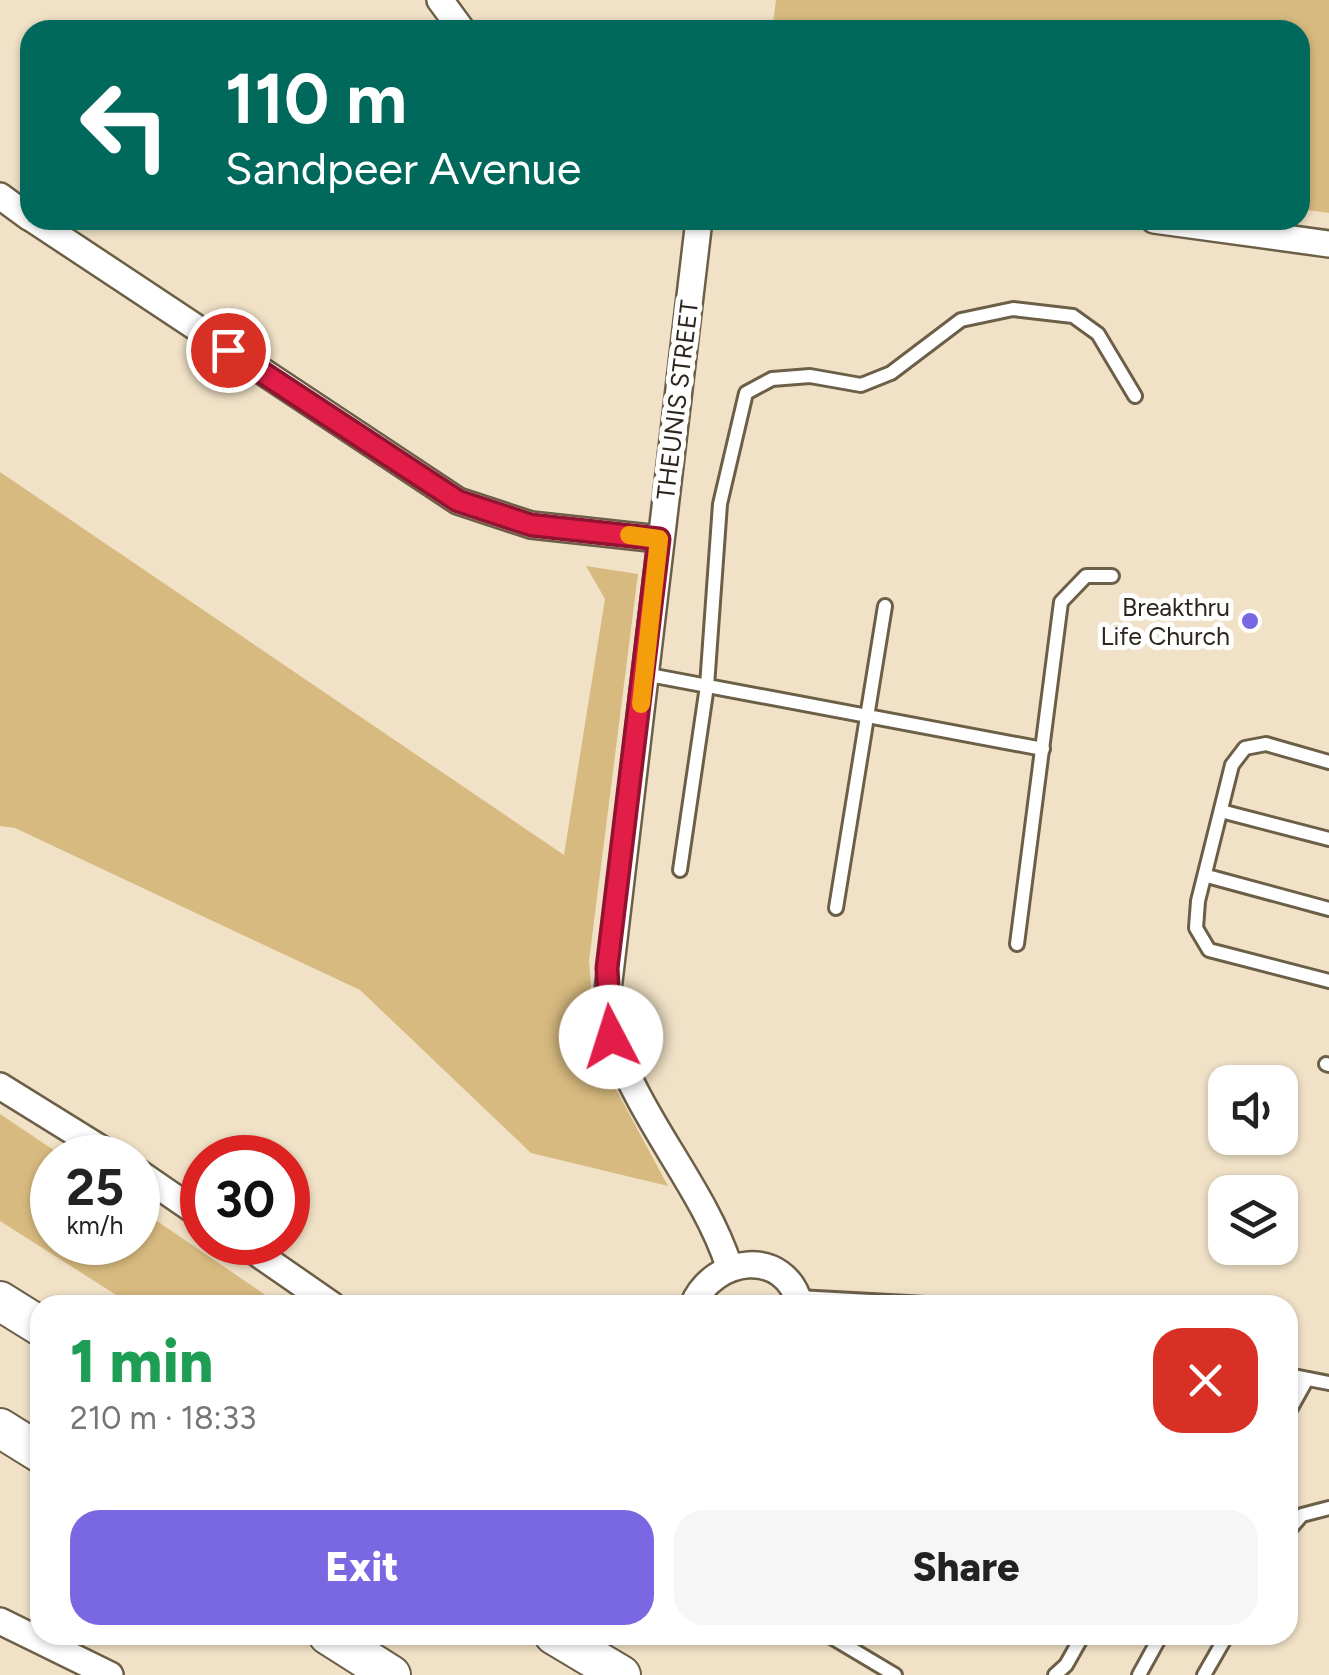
<!DOCTYPE html>
<meta charset="utf-8">
<style>
:root{--surface:#fff;--page:#f6f6f6;--text:#222;--muted:#767676;--accent:#7a67e2}
body{margin:0;font-family:Figtree,sans-serif;background:var(--page);color:var(--text);height:100vh;display:flex;flex-direction:column;font-size:38px;white-space:nowrap}
*{box-sizing:border-box;margin:0}
p{font-size:32px;color:var(--muted)}
.icon{flex:none;width:55px;height:55px;fill:none;stroke:currentColor;stroke-width:2;stroke-linecap:round;stroke-linejoin:round}
.map{position:relative;flex:1;overflow:hidden}
.sheet{position:absolute;left:30px;top:1295px;width:1268px;height:350px;display:flex;flex-direction:column;background:var(--surface);border-radius:30px;box-shadow:0 2px 8px #0004}
.sheet>*{flex:none}
.hud{position:absolute;left:20px;top:20px;width:1290px;height:210px;border-radius:30px;box-shadow:0 2px 8px #0004;background:#00695c;color:#fff;overflow:hidden}
.controls{position:absolute;left:1208px;top:1065px;display:grid;gap:20px}
.controls a{display:grid;place-items:center;width:90px;height:90px;border-radius:20px;background:var(--surface);box-shadow:0 2px 8px #0004;font-size:50px}
.speed{position:absolute;left:30px;top:1135px;display:flex;gap:20px;font-size:50px;font-weight:700;text-align:center}
.speed>*{display:grid;place-content:center;width:130px;height:130px;border-radius:50%;background:var(--surface);box-shadow:0 2px 8px #0004;line-height:1}
.speed small{font-size:25px;font-weight:400}
.speed .limit{border:15px solid #d22;background:#fff;color:#111}
.pin{position:absolute;display:grid;place-items:center;width:85px;height:85px;color:#fff;margin:-42px;border:5px solid #fff;border-radius:50%;box-shadow:0 2px 10px #0007}
.me{position:absolute;width:110px;margin:-55px;rotate:355deg;stroke-linejoin:round;filter:drop-shadow(0 0 8px #0008)}
.turn{display:flex;align-items:center;gap:35px;height:210px;padding:0 40px;font-size:45px}
.turn .icon{width:130px;height:130px;stroke-width:2.5}
.turn b{display:block;font-size:70px;line-height:85px}
.round{display:grid;place-items:center;flex:none;width:105px;height:105px;border-radius:30px;background:var(--page)}
.overview{display:flex;align-items:center;justify-content:space-between;height:170px;padding:0 40px}
h1{font-size:60px;font-weight:800;line-height:75px;color:#1e9e55}
.action{display:flex;gap:20px;margin-top:auto;padding:20px 40px}
.action a{flex:1;height:115px;border-radius:30px;background:var(--accent);color:#fff;font-size:40px;font-weight:800;line-height:115px;text-align:center}
.action a+a{background:var(--page);color:var(--text)}
.map>svg:first-child{display:block}
</style>
<div class="map">
<svg width="1329" height="1675" viewBox="0 0 1329 1675">
<rect width="100%" height="100%" fill="#f1e2c7"/>
<!-- green -->
<g fill="#d7ba7f">
<polygon points="776,0 1329,0 1329,213 1300,209 1300,30 772,30"/>
<polygon points="0,472 564,855 605,599 586,566 638,574 589,961 596,1052 668,1186 531,1153 360,990 15,828 0,826"/>
<polygon points="0,1114 64,1157 52,1158 52,1242 138,1242 138,1208 280,1305 132,1305 0,1221"/>
</g>
<g fill="none" stroke-linecap="round" stroke-linejoin="round">
<!-- service casing -->
<g stroke="#6c5f47" stroke-width="18">
<g id="service">
<polyline points="644,674 1043,749"/>
<polyline points="1329,762 1266,744 1245,748 1232,765 1198,901 1196,928 1209,950 1329,981"/>
<polyline points="1221,811 1329,839"/>
<polyline points="680,870 707,686 720,504 746,393 772,379 810,376 861,385 891,373 961,320 1013,309 1073,316 1098,334 1135,396"/>
<polyline points="1207,876 1329,909"/>
<polyline points="836,908 885,606"/>
<polyline points="1017,944 1061,602 1086,576 1112,576"/>
<polyline points="1326,1064 1329,1065"/>
<polyline points="798,1297 944,1305"/>
<polyline points="1288,1375 1329,1383"/>
<polyline points="1288,1413 1307,1379"/>
<polyline points="1288,1531 1302,1515 1329,1508"/>
<polyline points="828,1635 895,1675"/>
<polyline points="1055,1675 1066,1665 1083,1635"/>
<polyline points="1139,1675 1161,1635"/>
<polyline points="1204,1675 1227,1635"/>
</g>
</g>
<!-- minor casing -->
<g stroke="#6c5f47" stroke-width="30">
<g id="minor">
<polyline points="440,0 462,30"/>
<polyline points="0,196 30,218"/>
<polyline points="34,220 458,501 531,525 659,539"/>
<path d="M699,220L606,1007C622,1103 699,1175 729,1266"/>
<polyline points="1154,220 1329,244"/>
<polyline points="0,1086 116,1158"/>
<polyline points="138,1172 202,1216"/>
<polyline points="241,1242 332,1305"/>
<path d="M693,1305C713,1257 785,1246 800,1305"/>
<polyline points="0,1621 110,1675"/>
</g>
</g>
<!-- secondary casing -->
<g stroke="#6c5f47" stroke-width="42">
<g id="secondary">
<polyline points="0,1301 40,1326"/>
<polyline points="0,1428 40,1453"/>
<polyline points="328,1635 391,1675"/>
<polyline points="554,1635 621,1675"/>
</g>
</g>
<!-- service -->
<use href="#service" stroke="#fff" stroke-width="12"/>
<!-- minor -->
<use href="#minor" stroke="#fff" stroke-width="25"/>
<!-- secondary -->
<use href="#secondary" stroke="#fff" stroke-width="38"/>
</g>
<g fill="none" stroke-linecap="round" stroke-linejoin="round">
<!-- route casing -->
<g stroke="#92132f" stroke-width="25">
<polyline id="route" points="228,350 458,501 531,525 659,539 607,968 611,1037"/>
</g>
<!-- route -->
<use href="#route" stroke="#e11d48" stroke-width="18"/>
<!-- slow -->
<polyline stroke="#f59e0b" stroke-width="18" points="629,535 659,539 641,704"/>
</g>
<!-- markers -->
<circle fill="#7a67e2" stroke="#fff" stroke-width="4" cx="1250" cy="621" r="10"/>
<g text-anchor="middle" dominant-baseline="central" stroke-width="10" stroke-linejoin="round" paint-order="stroke">
<!-- street labels -->
<g font-size="25" fill="#2c261c" stroke="#fff">
<text transform="translate(677 400) rotate(-83)">THEUNIS STREET</text>
</g>
<!-- poi labels -->
<g font-size="25" fill="#2c261c" stroke="#fff" text-anchor="end">
<text x="1230" y="607">Breakthru<tspan x="1230" dy="29">Life Church</tspan></text>
</g>
</g>
</svg>
<div class="controls">
<a><svg class="icon" aria-label="sound" viewBox="0 0 24 24"><path d="M4 9h4l5-4v14l-5-4H4zM17 9q2 3 0 6"/></svg></a>
<a><svg class="icon" aria-label="layers" viewBox="0 0 24 24"><path d="M12 4l9 5-9 5-9-5zM3 14l9 5 9-5"/></svg></a>
</div>
<div class="speed"><div>25<small>km/h</small></div><div class="limit">30</div></div>
<div class="pin" style="left:228px;top:350px;background:#d93025"><svg class="icon" aria-label="arrive" viewBox="0 0 24 24"><path d="M6 21V4h12l-3 4 3 4H6"/></svg></div>
<svg class="me" style="left:611px;top:1037px" viewBox="-20 -20 40 40"><circle r="19" fill="#fff"/><path d="M0-13L10 11 0 6-10 11z" fill="#e11d48"/></svg>
<div class="hud">
<div class="turn"><svg class="icon" aria-label="left" viewBox="0 0 24 24"><path d="M17 20v-9H6M10 6l-5 5 5 5"/></svg><div><b>110 m</b>Sandpeer Avenue</div></div>
</div>
<section class="sheet">
<div class="overview"><div><h1>1 min</h1><p>210 m · 18:33</p></div><a class="round" style="background:#d93025;color:#fff"><svg class="icon" aria-label="close" viewBox="0 0 24 24"><path d="M6 6l12 12M18 6L6 18"/></svg></a></div>
<div class="action"><a>Exit</a><a>Share</a></div>
</section>
</div>
